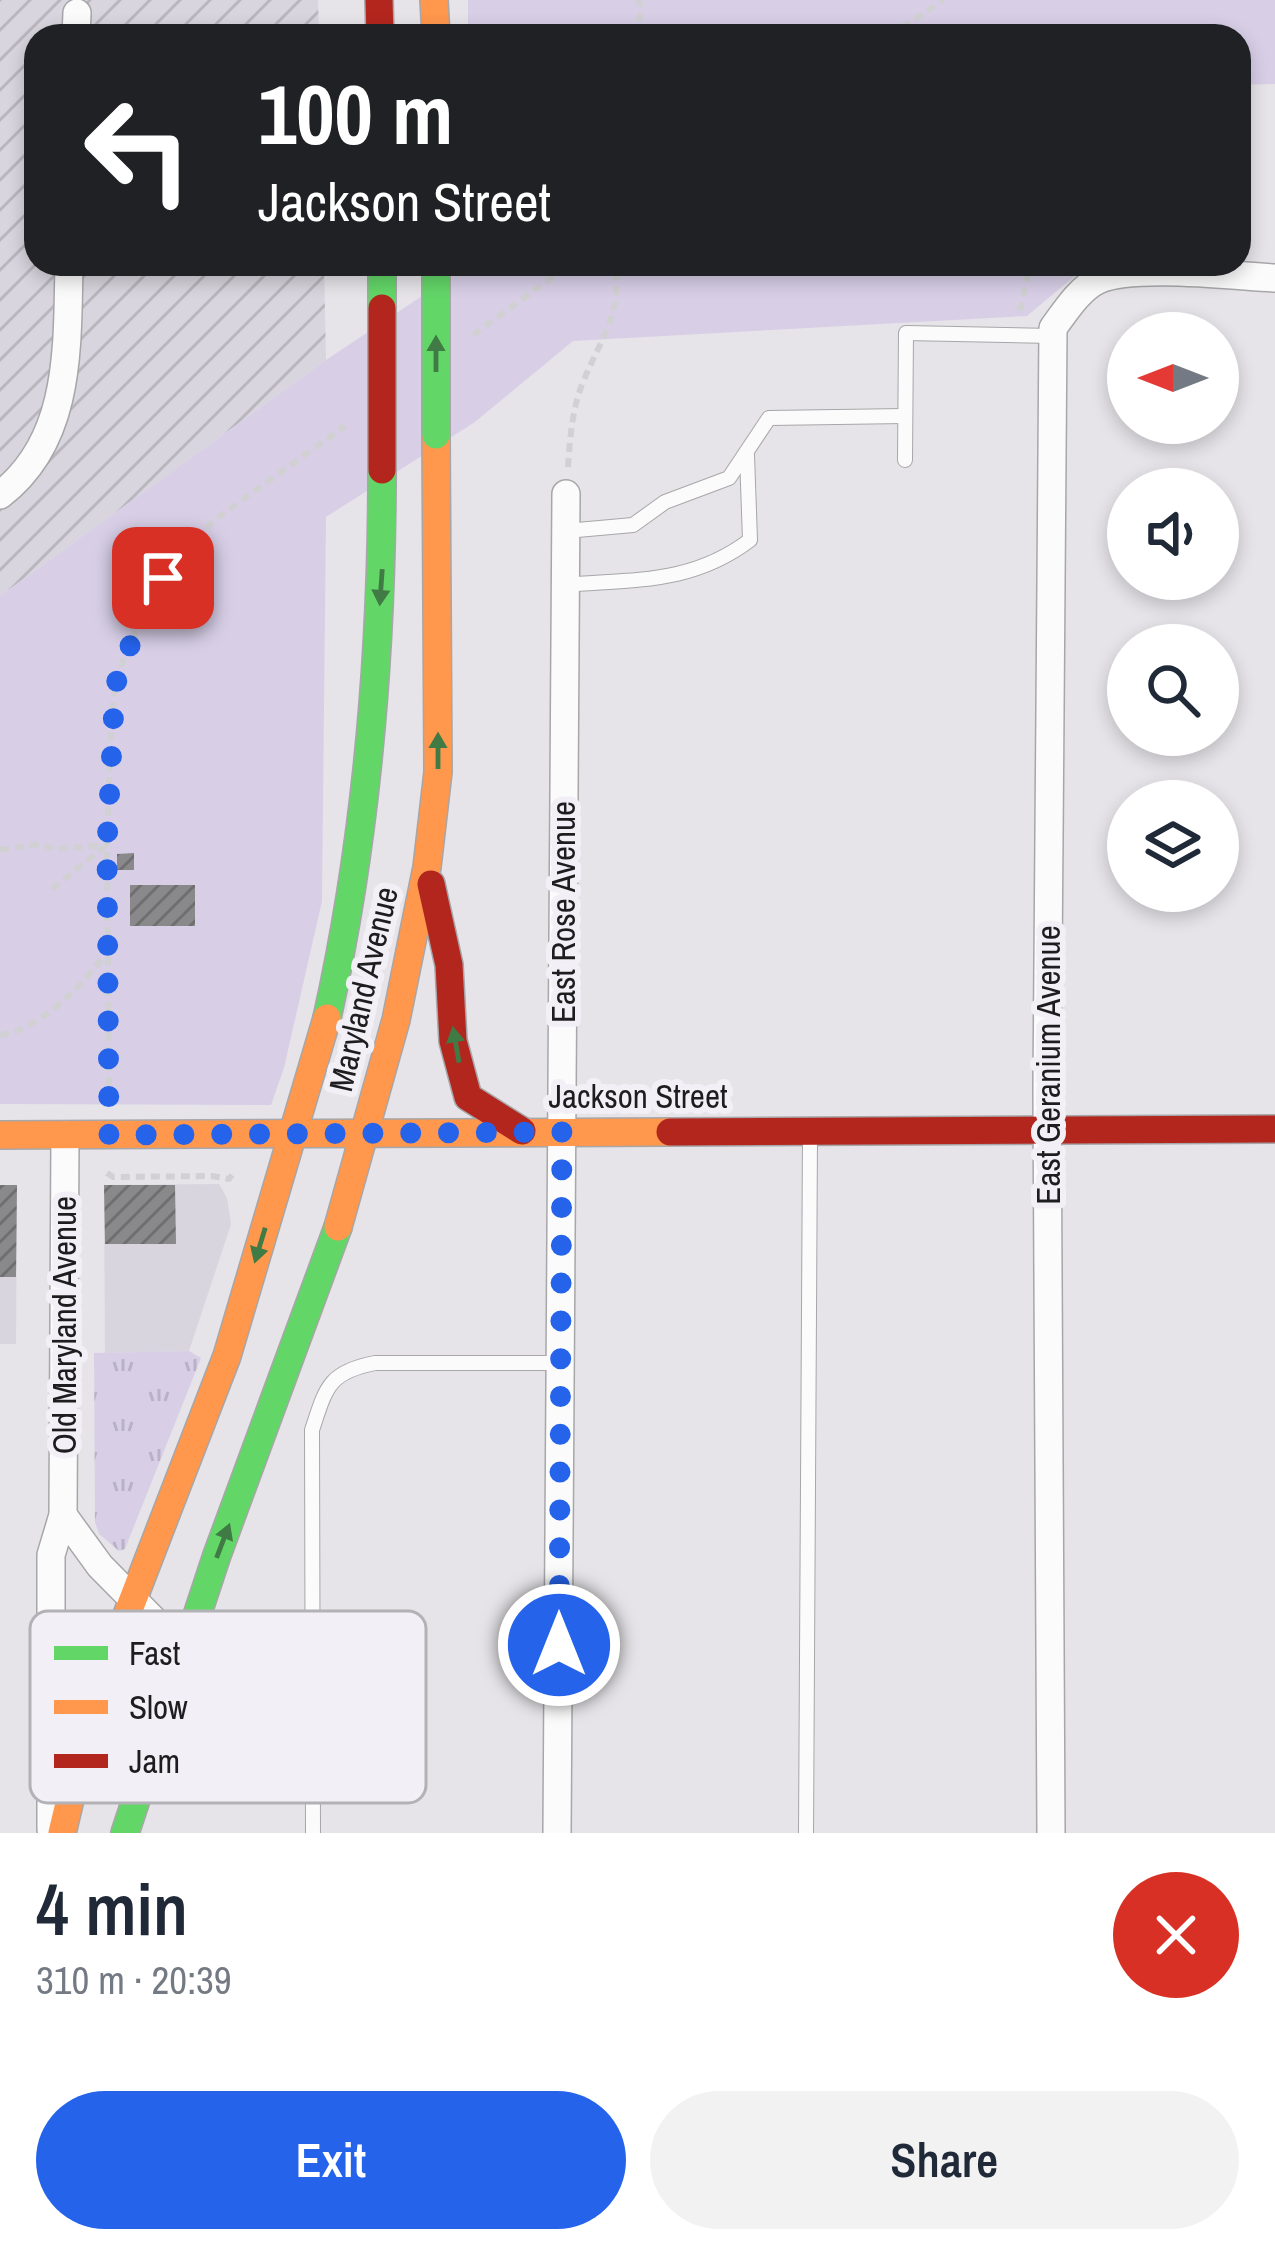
<!DOCTYPE html>
<meta charset="utf-8">
<style>
:root{--surface:#fff;--page:#f2f2f3;--text:#1f2937;--muted:#747a83;--accent:#2563eb}
body{margin:0;font-family:"Archivo Narrow",sans-serif;background:var(--page);color:var(--text);height:100vh;display:flex;flex-direction:column;font-size:45px;white-space:nowrap}
*{box-sizing:border-box;margin:0}
p{font-size:39px;color:var(--muted)}
.icon{flex:none;width:66px;height:66px;fill:none;stroke:currentColor;stroke-width:2;stroke-linecap:round;stroke-linejoin:round}
.map{position:relative;height:1833px;overflow:hidden}
.drawer{display:flex;flex-direction:column;background:var(--surface);flex:1}
.drawer>*{flex:none}
.banner{position:absolute;left:24px;top:24px;width:1227px;height:252px;border-radius:36px;box-shadow:0 6px 18px #0003;background:#202124;color:#fff;overflow:hidden}
.needle{width:78px;rotate:270deg}
.buttons{position:absolute;left:1107px;top:312px;display:grid;gap:24px}
.buttons a{display:grid;place-items:center;width:132px;height:132px;border-radius:50%;background:var(--surface);box-shadow:0 6px 18px #0003;font-size:60px}
.pin{position:absolute;display:grid;place-items:center;width:102px;height:102px;color:#fff;margin:-51px;border-radius:24px;box-shadow:0 6px 18px #0006}
.me{position:absolute;width:132px;margin:-66px;rotate:0deg;stroke-linejoin:round;filter:drop-shadow(0 0 9px #0008)}
.turn{display:flex;align-items:center;gap:42px;height:252px;padding:0 36px;font-size:54px}
.turn .icon{width:156px;height:156px;stroke-width:2.5}
.turn b{display:block;font-size:84px;line-height:102px}
.round{display:grid;place-items:center;flex:none;width:126px;height:126px;border-radius:63px;background:var(--page)}
.headline{display:flex;align-items:center;justify-content:space-between;height:204px;padding:0 36px}
h1{font-size:72px;font-weight:600;line-height:90px}
.button{display:flex;gap:24px;margin-top:auto;padding:24px 36px}
.button a{flex:1;height:138px;border-radius:72px;background:var(--accent);color:#fff;font-size:48px;font-weight:600;line-height:138px;text-align:center}
.button a+a{background:var(--page);color:var(--text)}
.map>svg:first-child{display:block}
</style>
<div class="map">
<svg width="1275" height="1833" viewBox="0 0 1275 1833">
<defs>
<pattern id="industrial-furrows" width="10" height="10" patternUnits="userSpaceOnUse" patternTransform="scale(3)"><rect width="10" height="10" fill="#d8d5de"/><path d="M-1 1l2-2M0 10L10 0M9 11l2-2" fill="none" stroke="#b9b6be"/></pattern>
<pattern id="grass-tufts" width="24" height="20" patternUnits="userSpaceOnUse" patternTransform="scale(3)"><rect width="24" height="20" fill="#d8cfe7"/><path d="M3 7l-1-3M5 7V3M7 7l1-3M15 17l-1-3M17 17v-4M19 17l1-3" fill="none" stroke="#b9b1c6"/></pattern>
<pattern id="building-hatch" width="6" height="6" patternUnits="userSpaceOnUse" patternTransform="scale(3)"><rect width="6" height="6" fill="#89888a"/><path d="M-1 1l2-2M0 6l6-6M5 7l2-2" fill="none" stroke="#6f6f70"/></pattern>
</defs>
<rect width="100%" height="100%" fill="#e6e4e8"/>
<!-- built -->
<g fill="#d8d5de">
<polygon points="219,1184 227,1198 231,1224 189,1351 105,1353 104,1185"/>
<polygon points="0,1185 17,1185 16,1344 0,1344"/>
</g>
<!-- industrial -->
<polygon fill="url(#industrial-furrows)" points="0,0 318,0 319,36 36,36 36,264 324,264 326,360 0,596"/>
<!-- grass -->
<polygon fill="url(#grass-tufts)" points="189,1351 201,1358 125,1549 119,1551 99,1534 95,1522 94,1353"/>
<!-- green -->
<g fill="#d8cfe7">
<polygon points="468,0 1275,0 1275,84 1239,85 1239,36 468,36"/>
<polygon points="470,264 1089,264 1027,316 573,341 475,422 326,517 322,901 284,1068 271,1105 0,1104 0,596 326,360"/>
</g>
<!-- building -->
<g fill="url(#building-hatch)">
<polygon points="134,853 134,870 117,870 117,854"/>
<rect x="130" y="885" width="65" height="41"/>
<polygon points="0,1185 17,1185 16,1277 0,1277"/>
<polygon points="104,1185 175,1185 176,1244 105,1244"/>
</g>
<g fill="none" stroke-linecap="round" stroke-linejoin="round">
<!-- lane casing -->
<g stroke="#a7a6a8" stroke-width="16">
<g id="lane">
<polyline points="905,460 906,333 1052,336"/>
<polyline points="566,531 633,525 665,502 729,478 769,418 905,416"/>
<path d="M565,585C635,579 692,584 750,540L747,455"/>
<path d="M313,1833L312,1430C326,1388 328,1372 375,1363H560"/>
<polyline points="806,1833 810,1136"/>
</g>
</g>
<!-- street casing -->
<g stroke="#a7a6a8" stroke-width="30">
<g id="street">
<polyline points="76,36 77,13"/>
<path d="M0,495C72,440 67,346 69,264"/>
<polyline points="63,1515 100,1566 184,1651"/>
<polyline points="51,1829 51,1555 63,1515 65,1135"/>
<polyline points="557,1833 566,494"/>
<path d="M1051,1833L1047,1090L1053,328C1065,312 1079,289 1098,280C1132,264 1234,276 1275,278"/>
</g>
</g>
<!-- fast casing -->
<g stroke="#a7a6a8" stroke-width="30">
<g id="fast">
<polyline points="382,264 382,308"/>
<path d="M327,1018C367,838 382,654 382,470"/>
<polyline points="125,1833 217,1555 338,1227"/>
</g>
</g>
<!-- slow casing -->
<g stroke="#a7a6a8" stroke-width="30">
<g id="slow">
<polyline points="434,0 436,36"/>
<polyline points="0,1135 670,1132"/>
<polyline points="338,1227 396,1020 427,867 438,772 436,435"/>
<polyline points="62,1833 83,1745 115,1646 227,1356 327,1018"/>
</g>
</g>
<!-- jam casing -->
<g stroke="#a7a6a8" stroke-width="30">
<g id="jam">
<polyline points="379,0 380,36"/>
<polyline points="431,884 449,965 453,1041 468,1097 522,1131"/>
<polyline points="670,1132 1275,1129"/>
</g>
</g>
<!-- path -->
<g stroke="#d1d0d2" stroke-width="6" stroke-dasharray="9 6" stroke-linecap="butt">
<polyline points="635,36 641,12 639,0"/>
<polyline points="890,36 943,0"/>
<polyline points="1020,311 1030,264"/>
<polyline points="473,335 571,264"/>
<path d="M568,467C570,438 572,409 583,382C601,338 622,315 615,264"/>
<polyline points="0,850 40,844 54,849 107,845"/>
<polyline points="52,889 104,847"/>
<path d="M0,1035C45,1027 82,985 108,951"/>
<polyline points="109,1101 107,845 111,725 115,686 126,651 163,578 213,521 345,426"/>
<polyline points="107,1173 113,1177 212,1176 229,1179 232,1175"/>
</g>
<!-- lane -->
<use href="#lane" stroke="#fbfbfc" stroke-width="14"/>
<!-- street -->
<use href="#street" stroke="#fbfbfc" stroke-width="27"/>
<!-- fast -->
<use href="#fast" stroke="#63d668" stroke-width="27"/>
<!-- slow -->
<use href="#slow" stroke="#ff974d" stroke-width="27"/>
<!-- jam -->
<use href="#jam" stroke="#b3261e" stroke-width="27"/>
<!-- fast-bridge casing -->
<g stroke="#a7a6a8" stroke-width="30" stroke-linecap="butt">
<polyline id="fast-bridge" points="436,273 436,435"/>
</g>
<!-- jam-bridge casing -->
<g stroke="#a7a6a8" stroke-width="30" stroke-linecap="butt">
<polyline id="jam-bridge" points="382,308 382,470"/>
</g>
<!-- fast-bridge -->
<use href="#fast-bridge" stroke="#63d668" stroke-width="27"/>
<!-- jam-bridge -->
<use href="#jam-bridge" stroke="#b3261e" stroke-width="27"/>
</g>
<!-- one-way arrows -->
<defs><path id="oneway-solid" d="M-6-.8H1V-3.2L6.5 0L1 3.2V.8H-6Z" transform="scale(3)"/></defs>
<g fill="#407a44">
<use href="#oneway-solid" transform="translate(436 354) rotate(-90)"/>
<use href="#oneway-solid" transform="translate(381 587) rotate(94)"/>
<use href="#oneway-solid" transform="translate(438 751) rotate(-90)"/>
<use href="#oneway-solid" transform="translate(456 1045) rotate(-100)"/>
<use href="#oneway-solid" transform="translate(260 1245) rotate(107)"/>
<use href="#oneway-solid" transform="translate(223 1541) rotate(-69)"/>
</g>
<g fill="none" stroke-linecap="round" stroke-linejoin="round">
<!-- route -->
<polyline stroke="#2563eb" stroke-width="21" stroke-dasharray="0 37.8" points="163,578 139,622 115,686 107,845 109,1135 562,1132 559,1645"/>
</g>
<g text-anchor="middle" dominant-baseline="central" stroke-width="12" stroke-linejoin="round" paint-order="stroke">
<!-- street labels -->
<g font-size="33" fill="#1d1d1f" stroke="#f2f0f6">
<text transform="translate(563 912) rotate(-90)">East Rose Avenue</text>
<text transform="translate(363 989) rotate(-77)">Maryland Avenue</text>
<text transform="translate(1048 1065) rotate(-90)">East Geranium Avenue</text>
<text x="638" y="1096">Jackson Street</text>
<text transform="translate(64 1325) rotate(-90)">Old Maryland Avenue</text>
</g>
</g>
<!-- legend -->
<rect x="30" y="1611" width="396" height="192" rx="18" fill="#f2f0f6" stroke="#b2b1b6" stroke-width="3"/>
<rect x="54" y="1646" width="54" height="14" fill="#63d668"/>
<rect x="54" y="1700" width="54" height="14" fill="#ff974d"/>
<rect x="54" y="1754" width="54" height="14" fill="#b3261e"/>
<g font-size="33" fill="#1d1d1f">
<text x="129" y="1665">Fast</text>
<text x="129" y="1719">Slow</text>
<text x="129" y="1773">Jam</text>
</g>
</svg>
<div class="buttons">
<a><svg class="needle" viewBox="-14 -14 28 28"><path d="M0-13l5 13h-10z" fill="#e53935"/><path d="M0 13l5-13h-10z" fill="#747a83"/></svg></a>
<a><svg class="icon" aria-label="sound" viewBox="0 0 24 24"><path d="M4 9h4l5-4v14l-5-4H4zM17 9q2 3 0 6"/></svg></a>
<a><svg class="icon" aria-label="search" viewBox="0 0 24 24"><circle cx="10" cy="10" r="6"/><path d="M15 15l6 6"/></svg></a>
<a><svg class="icon" aria-label="layers" viewBox="0 0 24 24"><path d="M12 4l9 5-9 5-9-5zM3 14l9 5 9-5"/></svg></a>
</div>
<div class="pin" style="left:163px;top:578px;background:#d93025"><svg class="icon" aria-label="arrive" viewBox="0 0 24 24"><path d="M6 21V4h12l-3 4 3 4H6"/></svg></div>
<svg class="me" style="left:559px;top:1645px" viewBox="-20 -20 40 40"><circle r="17" fill="#2563eb" stroke="#fff" stroke-width="3"/><path d="M0-11L8 9 0 5-8 9z" fill="#fff"/></svg>
<div class="banner">
<div class="turn"><svg class="icon" aria-label="left" viewBox="0 0 24 24"><path d="M17 20v-9H6M10 6l-5 5 5 5"/></svg><div><b>100 m</b>Jackson Street</div></div>
</div>
</div>
<section class="drawer">
<div class="headline"><div><h1>4 min</h1><p>310 m · 20:39</p></div><a class="round" style="background:#d93025;color:#fff"><svg class="icon" aria-label="close" viewBox="0 0 24 24"><path d="M6 6l12 12M18 6L6 18"/></svg></a></div>
<div class="button"><a>Exit</a><a>Share</a></div>
</section>
